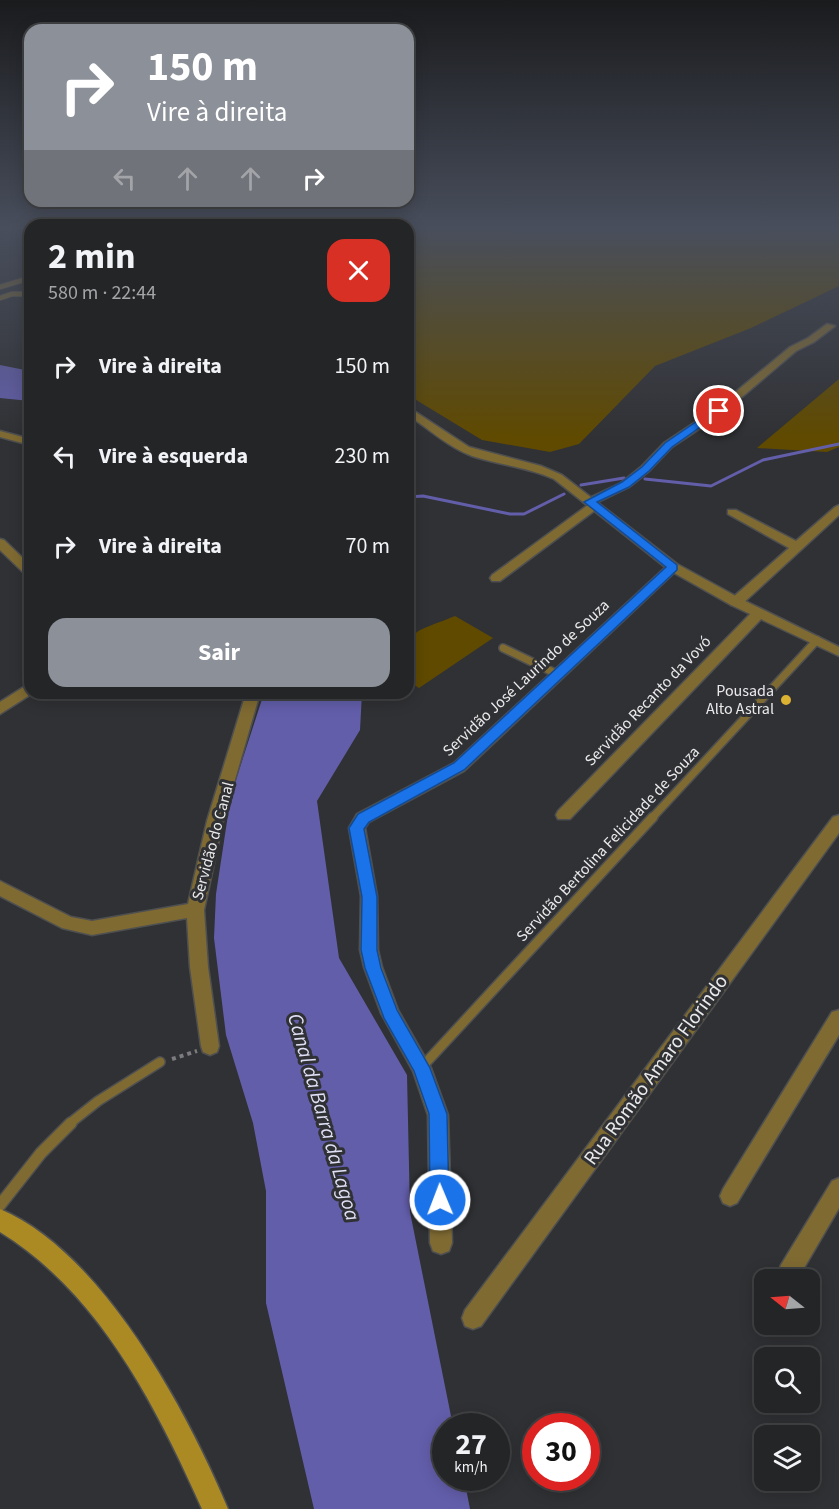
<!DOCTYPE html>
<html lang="pt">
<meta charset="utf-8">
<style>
:root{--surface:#242527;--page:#303133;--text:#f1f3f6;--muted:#a3a5a7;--line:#414244;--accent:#8c9099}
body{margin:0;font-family:"Source Sans 3",sans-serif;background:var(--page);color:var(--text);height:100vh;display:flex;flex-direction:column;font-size:22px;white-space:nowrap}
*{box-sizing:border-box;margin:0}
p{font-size:20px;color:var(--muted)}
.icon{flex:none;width:33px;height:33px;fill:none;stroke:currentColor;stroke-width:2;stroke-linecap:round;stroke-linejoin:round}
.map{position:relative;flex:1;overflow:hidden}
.drawer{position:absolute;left:24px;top:219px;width:390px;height:480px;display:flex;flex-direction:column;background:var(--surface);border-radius:18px;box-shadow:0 3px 15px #0003,0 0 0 2px var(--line)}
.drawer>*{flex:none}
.hud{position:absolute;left:24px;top:24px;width:390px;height:183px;border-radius:18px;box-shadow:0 3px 15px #0003,0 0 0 2px var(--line);background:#8c9099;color:#fff;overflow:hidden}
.needle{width:39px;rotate:287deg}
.tools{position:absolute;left:754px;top:1269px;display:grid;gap:12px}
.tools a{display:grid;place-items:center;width:66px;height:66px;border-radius:12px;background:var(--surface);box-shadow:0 3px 15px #0003,0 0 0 2px var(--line);font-size:30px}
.speed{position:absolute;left:432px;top:1413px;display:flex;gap:12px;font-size:30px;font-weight:700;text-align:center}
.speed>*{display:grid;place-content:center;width:78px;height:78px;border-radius:50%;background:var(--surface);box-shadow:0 3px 15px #0003,0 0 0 2px var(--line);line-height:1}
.speed small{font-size:15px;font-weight:400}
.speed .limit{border:9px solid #d22;background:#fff;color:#111}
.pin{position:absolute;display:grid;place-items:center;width:51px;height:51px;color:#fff;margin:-26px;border:3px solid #fff;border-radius:50%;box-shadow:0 2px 6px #0007}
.me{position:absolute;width:66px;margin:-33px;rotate:359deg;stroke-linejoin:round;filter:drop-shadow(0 0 4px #0008)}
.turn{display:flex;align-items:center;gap:21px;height:126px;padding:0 24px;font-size:27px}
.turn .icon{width:78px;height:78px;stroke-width:2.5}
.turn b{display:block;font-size:42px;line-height:51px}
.lanes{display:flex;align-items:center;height:57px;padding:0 24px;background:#0003;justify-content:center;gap:30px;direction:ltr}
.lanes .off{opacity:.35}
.round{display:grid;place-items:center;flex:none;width:63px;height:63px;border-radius:18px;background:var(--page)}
.headline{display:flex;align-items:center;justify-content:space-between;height:102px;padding:0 24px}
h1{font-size:36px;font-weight:700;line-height:45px}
.button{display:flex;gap:12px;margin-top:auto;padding:12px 24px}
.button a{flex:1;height:69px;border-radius:18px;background:var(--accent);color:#fff;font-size:24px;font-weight:700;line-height:69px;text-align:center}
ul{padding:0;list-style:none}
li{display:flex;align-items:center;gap:18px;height:90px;padding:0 24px}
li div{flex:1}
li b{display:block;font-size:22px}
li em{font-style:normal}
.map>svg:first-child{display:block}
</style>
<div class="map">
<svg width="839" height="1509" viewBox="0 0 839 1509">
<rect width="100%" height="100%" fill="#303134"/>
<!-- green -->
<g fill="#604a00">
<polygon points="408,228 839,228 839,286 751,328 655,366 579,444 550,452 482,440 408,395"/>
<polygon points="839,379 839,447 827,452 757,448"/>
<path d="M455,616L493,638L419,688L408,681C408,627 406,636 455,616Z"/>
</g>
<!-- water -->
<g fill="#635eaa">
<polygon points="0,365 30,371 30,401 0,398"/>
<polygon points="264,693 362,693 360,730 317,801 339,958 407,1075 410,1212 453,1426 446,1426 446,1478 464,1478 470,1509 314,1509 266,1303 266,1191 253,1123 226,1035 214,938 216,894 231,795"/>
</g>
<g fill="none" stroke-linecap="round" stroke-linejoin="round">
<!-- stream -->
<g stroke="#635eaa" stroke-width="3">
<polyline points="645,479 711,486 763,460 839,444"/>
<polyline points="581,485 624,478"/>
<polyline points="408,497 423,496 510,514 524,514 564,494"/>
</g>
<!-- service-far3 casing -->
<g stroke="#4e4f51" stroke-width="6">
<g id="service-far3">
<polyline points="0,287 30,278"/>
<polyline points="0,298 12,294 30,294"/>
</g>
</g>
<!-- service-far2 casing -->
<g stroke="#4e4f51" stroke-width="10">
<g id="service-far2">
<polyline points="503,648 557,674"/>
<polyline points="652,818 817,640"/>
</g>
</g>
<!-- service-far1 casing -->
<g stroke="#4e4f51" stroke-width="12">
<g id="service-far1">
<polyline points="421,1068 653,817"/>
<polyline points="69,1124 98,1101 160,1062"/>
</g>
</g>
<!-- service casing -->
<g stroke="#4e4f51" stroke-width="14">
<polyline id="service" points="0,1205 41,1153 71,1123"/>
</g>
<!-- minor casing -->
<g stroke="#4e4f51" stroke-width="3">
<g id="minor">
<polygon points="827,324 835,326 814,342 796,351 723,413 672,447 649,471 629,487 596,503 600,506 598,508 500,581 492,581 490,578 492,575 588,505 583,502 585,500 621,483 641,467 664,443 715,409 790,347 808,338"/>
<polygon points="0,431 30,439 30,445 0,437"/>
<polygon points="839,505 839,515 741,605 731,605 730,602 731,599 789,548 728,514 728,510 736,510 796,541 835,507"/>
<polygon points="0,539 4,540 30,565 30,576 26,575 0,550"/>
<polygon points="673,563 679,567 677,570 464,771 369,822 365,828 377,896 378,950 382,967 398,1010 431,1068 448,1115 452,1243 449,1251 441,1254 433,1251 430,1243 428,1115 413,1071 381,1013 364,967 360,950 361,896 349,828 357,814 454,763 669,564"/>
<polygon points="759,609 766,613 764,616 570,819 558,819 556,815 558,811 754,610"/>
<polygon points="30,683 30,693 33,693 0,714 0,702"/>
<polygon points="246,693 260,693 223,821 204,910 208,967 219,1046 217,1052 210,1055 203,1052 201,1046 190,967 187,918 92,935 62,928 0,896 0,881 71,917 92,921 188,904 207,821"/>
<polygon points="839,815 839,833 481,1326 473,1329 465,1326 462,1318 465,1310 833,817"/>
<polygon points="839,1010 839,1035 737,1203 730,1206 723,1203 720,1196 723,1189 832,1012"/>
<polygon points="839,1178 839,1208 797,1280 781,1280 778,1273 781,1265 832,1181"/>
</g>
</g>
<!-- tertiary casing -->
<g stroke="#4e4f51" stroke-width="3">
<path id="tertiary" d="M408,407L469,447L541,466L562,475L677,564L741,599L839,647V656L731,605L669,570L554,479C528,467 499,465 472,456C448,447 429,429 408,415Z"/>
</g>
<!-- secondary casing -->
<g stroke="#4e4f51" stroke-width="3">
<path id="secondary" d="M0,1209C102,1252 187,1411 228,1509H202C156,1406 99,1293 0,1232Z"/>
</g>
<!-- path -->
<polyline stroke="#7c7c7f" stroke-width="4" stroke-dasharray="4 4" stroke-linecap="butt" points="172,1059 197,1051"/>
<!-- service-far3 -->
<use href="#service-far3" stroke="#7f6a32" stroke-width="4.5"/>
<!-- service-far2 -->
<use href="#service-far2" stroke="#7f6a32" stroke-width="7"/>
<!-- service-far1 -->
<use href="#service-far1" stroke="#7f6a32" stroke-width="9"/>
<!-- service -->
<use href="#service" stroke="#7f6a32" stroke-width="11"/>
<!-- minor -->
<use href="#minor" fill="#7f6a32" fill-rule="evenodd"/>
<!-- tertiary -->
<use href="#tertiary" fill="#7f6a32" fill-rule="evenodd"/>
<!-- secondary -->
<use href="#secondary" fill="#ab8a23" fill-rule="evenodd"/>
</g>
<!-- sky -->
<linearGradient id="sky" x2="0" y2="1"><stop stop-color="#1a1b1d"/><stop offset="0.52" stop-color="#484e5c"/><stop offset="1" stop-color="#484e5c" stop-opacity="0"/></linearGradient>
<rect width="839" height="439" fill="url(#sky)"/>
<!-- route -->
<polygon fill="#1a73e8" stroke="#114b97" stroke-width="1.5" points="715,409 723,411 672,447 649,471 629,487 597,502 677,565 677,570 464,770 369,822 364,829 377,897 377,950 381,968 397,1010 430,1068 447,1114 449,1200 447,1207 440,1210 433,1207 430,1200 429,1114 414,1071 384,1018 365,968 361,950 362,897 349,828 358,814 454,763 666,567 584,502 622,482 642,467 665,443"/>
<!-- markers -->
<circle fill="#dcb233" stroke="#303134" stroke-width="2" cx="786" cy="700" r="6"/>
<g text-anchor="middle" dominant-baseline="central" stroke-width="6" stroke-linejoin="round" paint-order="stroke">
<!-- street labels -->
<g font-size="16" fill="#eaeaec" stroke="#303134">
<text transform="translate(526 678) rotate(-43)">Servidão José Laurindo de Souza</text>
<text transform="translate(648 701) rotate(-46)">Servidão Recanto da Vovó</text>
<text transform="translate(213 841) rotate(-75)">Servidão do Canal</text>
<text transform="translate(608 844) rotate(-47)">Servidão Bertolina Felicidade de Souza</text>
</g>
<!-- poi labels -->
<g font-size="16" fill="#eaeaec" stroke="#303134" text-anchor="end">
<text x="774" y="691">Pousada<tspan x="774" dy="18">Alto Astral</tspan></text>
</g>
<!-- near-street labels -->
<g font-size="20" fill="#eaeaec" stroke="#303134">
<text transform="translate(656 1070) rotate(-54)">Rua Romão Amaro Florindo</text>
</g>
<!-- near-water labels -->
<g font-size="21" font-style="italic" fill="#dfdff5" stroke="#303134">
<text transform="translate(324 1117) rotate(74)">Canal da Barra da Lagoa</text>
</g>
</g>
</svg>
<div class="tools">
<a><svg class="needle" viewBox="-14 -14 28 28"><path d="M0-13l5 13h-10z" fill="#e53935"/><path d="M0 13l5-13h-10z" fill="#a3a5a7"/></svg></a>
<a><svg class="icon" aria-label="search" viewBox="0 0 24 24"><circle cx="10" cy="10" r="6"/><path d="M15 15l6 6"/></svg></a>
<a><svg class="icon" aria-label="layers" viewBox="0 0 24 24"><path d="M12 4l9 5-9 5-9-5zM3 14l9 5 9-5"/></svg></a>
</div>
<div class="speed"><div>27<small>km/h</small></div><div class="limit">30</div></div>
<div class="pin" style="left:719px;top:411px;background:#d93025"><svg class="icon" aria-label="arrive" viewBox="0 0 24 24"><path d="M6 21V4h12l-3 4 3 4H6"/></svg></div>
<svg class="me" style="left:440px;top:1200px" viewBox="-20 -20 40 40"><circle r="17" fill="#1a73e8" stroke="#fff" stroke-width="3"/><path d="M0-11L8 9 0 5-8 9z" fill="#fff"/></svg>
<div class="hud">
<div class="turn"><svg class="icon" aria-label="right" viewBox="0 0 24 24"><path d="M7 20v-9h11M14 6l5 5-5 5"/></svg><div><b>150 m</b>Vire à direita</div></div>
<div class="lanes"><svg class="icon off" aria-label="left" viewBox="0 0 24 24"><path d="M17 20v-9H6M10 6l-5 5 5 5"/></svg><svg class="icon off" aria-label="ahead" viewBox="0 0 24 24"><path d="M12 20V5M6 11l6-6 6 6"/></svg><svg class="icon off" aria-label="ahead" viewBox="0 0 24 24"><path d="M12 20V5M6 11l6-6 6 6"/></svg><svg class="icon" aria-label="right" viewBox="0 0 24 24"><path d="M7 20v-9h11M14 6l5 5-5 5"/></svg></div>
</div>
<section class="drawer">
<div class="headline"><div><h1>2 min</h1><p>580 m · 22:44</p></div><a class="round" style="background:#d93025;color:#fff"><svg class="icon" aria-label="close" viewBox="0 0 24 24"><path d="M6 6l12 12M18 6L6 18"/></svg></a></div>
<ul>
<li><svg class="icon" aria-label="right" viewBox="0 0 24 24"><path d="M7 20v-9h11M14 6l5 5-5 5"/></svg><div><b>Vire à direita</b></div><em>150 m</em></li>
<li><svg class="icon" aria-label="left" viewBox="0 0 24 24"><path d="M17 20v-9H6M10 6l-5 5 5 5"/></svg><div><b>Vire à esquerda</b></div><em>230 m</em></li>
<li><svg class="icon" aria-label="right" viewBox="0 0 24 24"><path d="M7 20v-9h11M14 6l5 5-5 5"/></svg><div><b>Vire à direita</b></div><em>70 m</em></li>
</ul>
<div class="button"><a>Sair</a></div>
</section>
</div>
